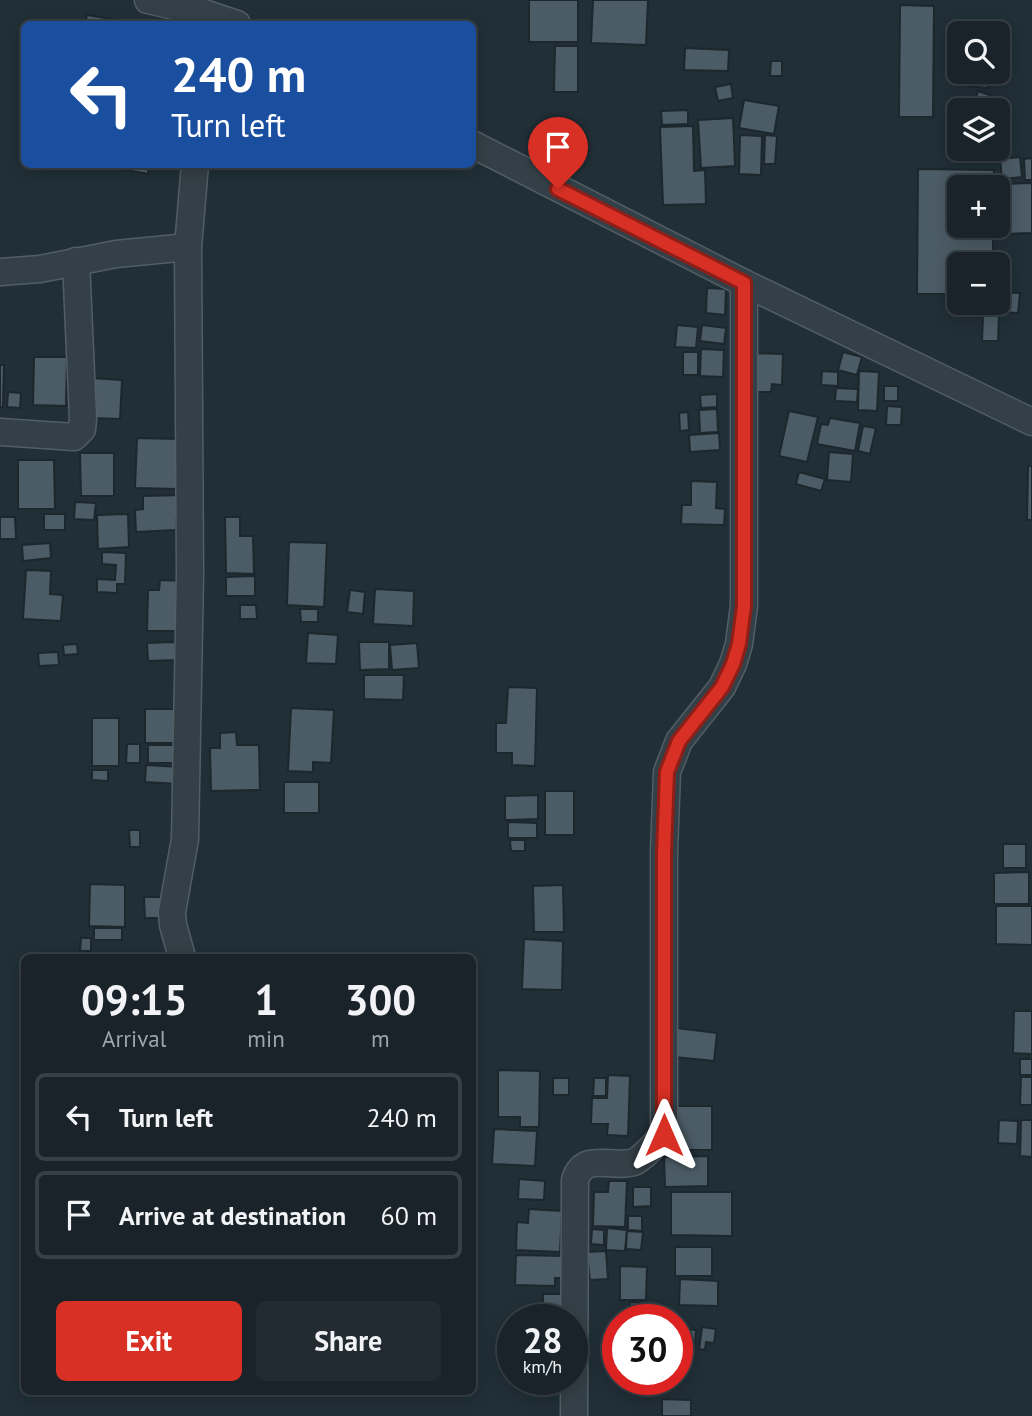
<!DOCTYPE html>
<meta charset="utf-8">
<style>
:root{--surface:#192329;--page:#222b31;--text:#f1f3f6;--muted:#9fa4a8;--line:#374046;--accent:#d93025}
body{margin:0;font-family:"PT Sans",sans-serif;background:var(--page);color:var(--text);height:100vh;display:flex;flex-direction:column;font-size:26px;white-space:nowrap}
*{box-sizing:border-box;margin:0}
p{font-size:23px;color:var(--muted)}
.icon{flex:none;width:38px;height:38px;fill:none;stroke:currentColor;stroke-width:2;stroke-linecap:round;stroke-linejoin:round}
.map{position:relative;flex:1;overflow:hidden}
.details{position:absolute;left:21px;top:954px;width:455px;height:441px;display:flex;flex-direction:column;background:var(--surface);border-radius:10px;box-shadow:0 4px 18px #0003,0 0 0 2px var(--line)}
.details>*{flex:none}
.top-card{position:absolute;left:21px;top:21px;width:455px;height:147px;border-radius:10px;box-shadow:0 4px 18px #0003,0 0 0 2px var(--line);background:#1a4fa0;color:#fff;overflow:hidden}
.fabs{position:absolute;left:947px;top:21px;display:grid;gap:14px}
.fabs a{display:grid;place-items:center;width:63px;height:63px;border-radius:10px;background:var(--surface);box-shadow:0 4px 18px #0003,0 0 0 2px var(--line);font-size:35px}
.speed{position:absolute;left:497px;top:1304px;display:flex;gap:14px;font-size:35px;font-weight:700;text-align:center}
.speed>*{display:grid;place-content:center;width:91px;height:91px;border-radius:50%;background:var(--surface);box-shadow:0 4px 18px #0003,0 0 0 2px var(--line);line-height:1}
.speed small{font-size:18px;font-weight:400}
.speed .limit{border:10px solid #d22;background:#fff;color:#111}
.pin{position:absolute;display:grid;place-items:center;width:60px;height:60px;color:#fff;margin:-72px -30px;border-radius:50% 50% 50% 0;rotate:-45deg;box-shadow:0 0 7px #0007}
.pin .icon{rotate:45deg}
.me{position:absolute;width:77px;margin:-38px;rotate:0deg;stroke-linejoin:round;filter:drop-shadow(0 0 5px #0008)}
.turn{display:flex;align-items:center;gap:24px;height:147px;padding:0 35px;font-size:32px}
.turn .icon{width:91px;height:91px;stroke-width:2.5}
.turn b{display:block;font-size:49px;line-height:60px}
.eta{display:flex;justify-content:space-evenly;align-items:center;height:119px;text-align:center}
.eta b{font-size:42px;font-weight:700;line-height:49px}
.button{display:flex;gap:14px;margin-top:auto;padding:14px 35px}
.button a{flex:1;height:80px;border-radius:10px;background:var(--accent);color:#fff;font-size:28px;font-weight:700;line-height:80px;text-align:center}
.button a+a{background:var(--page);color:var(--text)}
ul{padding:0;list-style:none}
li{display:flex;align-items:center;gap:21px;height:88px;margin:0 14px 10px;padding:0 21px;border:4px solid var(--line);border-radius:10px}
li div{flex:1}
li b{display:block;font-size:26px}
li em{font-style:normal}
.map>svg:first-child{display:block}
</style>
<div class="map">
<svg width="1032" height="1416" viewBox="0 0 1032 1416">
<rect width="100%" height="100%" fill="#212f37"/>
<!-- building -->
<g fill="#4c5c66" stroke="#1c272e" stroke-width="2">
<rect x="529" y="0" width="49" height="42"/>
<polygon points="593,0 648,0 646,45 591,43"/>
<polygon points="900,5 934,6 933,117 899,117"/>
<polygon points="87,15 142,24 85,24"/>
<polygon points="555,46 578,46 578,92 554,92"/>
<polygon points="685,48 729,50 728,71 684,70"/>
<polygon points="771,61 782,61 782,76 770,76"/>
<polygon points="969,72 991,73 988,88 968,86"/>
<polygon points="731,84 733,98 718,101 715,87"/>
<polygon points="978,91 990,95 985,110 972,110"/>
<polygon points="744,100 779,106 774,134 739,128"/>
<polygon points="688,110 688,124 662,125 661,111"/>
<polygon points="733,118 735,166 701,168 698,120"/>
<polygon points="693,126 694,171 705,170 706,204 663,205 660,127"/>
<polygon points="740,135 762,136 761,175 739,174"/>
<polygon points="765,135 777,136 775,164 764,164"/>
<polygon points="1020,157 1022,177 1002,179 1000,159"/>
<polygon points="1032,158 1032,180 1025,180 1024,159"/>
<polygon points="96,164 149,164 148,174"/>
<polygon points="918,169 994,170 993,187 959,187 959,226 993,226 993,264 959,264 959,294 917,294"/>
<polygon points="1032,183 1032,233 1002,234 1001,184"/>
<polygon points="707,288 726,289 725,315 706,313"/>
<polygon points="1001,292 1020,293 1018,313 999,312"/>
<polygon points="983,315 999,315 998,341 982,341"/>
<polygon points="677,325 698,327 696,348 675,347"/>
<polygon points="702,325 726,328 724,344 700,341"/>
<polygon points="701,349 724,350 723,377 700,376"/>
<rect x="683" y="352" width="15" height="23"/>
<polygon points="843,352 862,357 857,375 838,370"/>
<polygon points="751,353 783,354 782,385 772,384 771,392 751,392"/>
<polygon points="34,357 67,357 66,406 33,405"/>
<polygon points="0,365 4,365 3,407 0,407"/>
<polygon points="822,371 838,372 838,386 821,385"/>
<polygon points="859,371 879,372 877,411 858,410"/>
<polygon points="91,378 122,380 120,419 89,418"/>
<rect x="884" y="386" width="14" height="15"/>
<polygon points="836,388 858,389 857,402 835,401"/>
<polygon points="8,392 21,393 20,408 7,407"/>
<polygon points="717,394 717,407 701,408 700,395"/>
<polygon points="887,406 902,407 901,425 886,425"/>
<polygon points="717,409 718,432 700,433 699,410"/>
<polygon points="789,411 818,417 807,462 779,456"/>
<polygon points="688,412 689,430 680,431 679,413"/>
<polygon points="830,418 860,423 855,451 817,444 821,424 828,425"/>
<polygon points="863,426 876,428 870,454 858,451"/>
<polygon points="719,433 720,450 690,452 689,435"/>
<polygon points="137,438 179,439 177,489 135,488"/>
<polygon points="829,452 853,454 851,482 827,480"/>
<polygon points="80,453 114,453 114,496 81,496"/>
<polygon points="18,460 54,460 55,509 18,509"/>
<polygon points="1028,466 1032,466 1032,520 1027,520"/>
<polygon points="799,472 825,479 821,491 796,484"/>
<polygon points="691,481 717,482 716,508 725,509 724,525 681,524 682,505 691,505"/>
<polygon points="182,495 183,517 176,517 176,530 136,532 135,510 143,509 143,496"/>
<polygon points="75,502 96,503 94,520 74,519"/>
<rect x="44" y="514" width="21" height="16"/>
<polygon points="128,514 129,547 98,549 97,515"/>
<polygon points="0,517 15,517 16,539 0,539"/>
<polygon points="225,517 240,517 240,536 253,536 254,574 226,573"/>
<polygon points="289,542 327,543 324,607 287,605"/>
<polygon points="50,543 51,558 23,561 22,545"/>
<polygon points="102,552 126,553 125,584 117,584 117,593 97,592 97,579 115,580 116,565 102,564"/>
<polygon points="26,570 51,571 50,594 63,595 61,621 23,619"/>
<polygon points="255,576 255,596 226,596 226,577"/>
<polygon points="160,580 185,581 184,631 147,631 148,590 159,590"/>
<polygon points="375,589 414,591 413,626 373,624"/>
<polygon points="350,590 365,592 363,614 347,612"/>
<polygon points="240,605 256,605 257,619 240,619"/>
<polygon points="300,609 318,609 318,622 301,622"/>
<polygon points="308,633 338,635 336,664 306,663"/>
<polygon points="175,642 176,660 148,661 147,643"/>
<polygon points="359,642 389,642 389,669 360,670"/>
<polygon points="417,643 419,668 392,670 390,645"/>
<polygon points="77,644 78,654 64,655 63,645"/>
<polygon points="58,652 59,665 39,666 38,653"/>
<polygon points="364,675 404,675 403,700 364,699"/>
<polygon points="508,687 537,688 535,766 512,765 512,753 496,753 496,723 506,723"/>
<polygon points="291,708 334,710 331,763 313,762 313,772 288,771"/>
<rect x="145" y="709" width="35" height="34"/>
<rect x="92" y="718" width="27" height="48"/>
<polygon points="236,732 237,745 259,745 260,790 211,791 210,748 220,748 220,733"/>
<polygon points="127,744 140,744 140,763 126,763"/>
<rect x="148" y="745" width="29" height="18"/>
<polygon points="146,765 180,767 179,784 145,782"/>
<polygon points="92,770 108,770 108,781 92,780"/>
<rect x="284" y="782" width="35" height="31"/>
<rect x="545" y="791" width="29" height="44"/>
<polygon points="538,795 538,819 505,820 505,796"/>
<polygon points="508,822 537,823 537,838 508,838"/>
<polygon points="129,830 140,830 140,847 130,847"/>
<polygon points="510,840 525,840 525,851 511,851"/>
<rect x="1003" y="844" width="23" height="24"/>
<polygon points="1029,872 1029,904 994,904 994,873"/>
<polygon points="90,884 125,885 125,927 89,926"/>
<polygon points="563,885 564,932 534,932 533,886"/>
<polygon points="144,897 167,897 167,918 145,918"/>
<polygon points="996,906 1032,906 1032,945 996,944"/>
<rect x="94" y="928" width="28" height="12"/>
<polygon points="81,938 91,938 91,951 80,951"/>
<polygon points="524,939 563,941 562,990 522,989"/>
<polygon points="1014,1011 1032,1011 1032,1054 1013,1053"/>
<polygon points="677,1028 717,1033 714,1061 674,1057"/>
<rect x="1020" y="1059" width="12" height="16"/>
<polygon points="498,1070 540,1071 539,1127 520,1127 520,1117 498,1117"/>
<polygon points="608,1075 630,1076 628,1136 607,1135 608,1124 591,1124 592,1098 607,1098"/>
<polygon points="1021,1077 1032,1077 1032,1105 1020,1105"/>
<rect x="553" y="1078" width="16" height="17"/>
<polygon points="594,1078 606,1078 606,1096 593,1096"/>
<rect x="667" y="1106" width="45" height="44"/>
<polygon points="999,1120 1018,1121 1017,1144 998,1143"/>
<polygon points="1021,1120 1032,1120 1032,1157 1020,1156"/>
<polygon points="494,1129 537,1131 535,1166 492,1164"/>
<polygon points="708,1156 708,1186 665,1187 664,1157"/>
<polygon points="519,1179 545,1181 544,1200 518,1199"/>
<polygon points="609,1181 627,1181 625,1227 593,1226 594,1192 608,1192"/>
<polygon points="633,1187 651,1187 651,1206 633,1207"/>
<polygon points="671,1192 732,1192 732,1236 671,1235"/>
<polygon points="529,1209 562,1211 560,1252 516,1250 517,1222 528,1223"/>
<polygon points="628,1216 642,1216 642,1231 628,1230"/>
<polygon points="607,1228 627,1230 625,1251 606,1250"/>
<polygon points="592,1229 604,1230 604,1245 591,1244"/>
<polygon points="627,1231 643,1232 641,1250 626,1249"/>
<rect x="675" y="1247" width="37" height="29"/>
<polygon points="606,1251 608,1279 590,1280 587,1252"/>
<polygon points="516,1255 564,1256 563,1278 555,1278 555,1286 515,1285"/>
<polygon points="620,1266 647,1267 646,1300 620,1300"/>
<polygon points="680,1279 718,1281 718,1306 679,1305"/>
<rect x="543" y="1294" width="19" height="25"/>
<polygon points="630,1302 644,1303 644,1316 630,1316"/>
<polygon points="702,1327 716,1329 714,1343 706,1342 705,1350 699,1349"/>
<polygon points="677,1329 696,1330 694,1357 677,1356"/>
<polygon points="662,1399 691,1400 691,1416 662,1416"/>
</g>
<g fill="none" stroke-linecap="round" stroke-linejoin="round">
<!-- minor casing -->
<g stroke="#525e65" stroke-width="29">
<g id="minor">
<polyline points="148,0 204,13 237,24"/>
<polyline points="472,144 744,283 1032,422"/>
<polyline points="0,272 40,269 116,254 188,247"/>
<polyline points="0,432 74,437 82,429 83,419 76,261"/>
<polyline points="182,957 173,925 172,912 185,839 190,575 188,247 195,164"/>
<path d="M574,1416L575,1180C584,1151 612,1169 634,1162C642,1159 657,1142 664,1135V852L667,772L679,741L722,687L733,664L739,644L744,606V283"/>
</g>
</g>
<!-- minor -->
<use href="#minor" stroke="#344047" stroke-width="26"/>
</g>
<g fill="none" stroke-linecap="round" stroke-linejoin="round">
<!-- route casing -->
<g stroke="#8d1f18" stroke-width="18">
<polyline id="route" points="558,189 744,283 744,606 739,644 733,664 722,687 679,741 667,772 664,852 664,1135"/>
</g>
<!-- route -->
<use href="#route" stroke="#d93025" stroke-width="12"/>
</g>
</svg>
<div class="fabs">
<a><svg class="icon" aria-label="search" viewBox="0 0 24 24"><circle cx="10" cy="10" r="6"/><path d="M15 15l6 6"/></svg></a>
<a><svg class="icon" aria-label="layers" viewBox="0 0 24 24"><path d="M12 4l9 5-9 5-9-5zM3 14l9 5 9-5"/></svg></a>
<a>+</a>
<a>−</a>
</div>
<div class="speed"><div>28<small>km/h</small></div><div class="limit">30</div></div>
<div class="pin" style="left:558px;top:189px;background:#d93025"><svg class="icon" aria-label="arrive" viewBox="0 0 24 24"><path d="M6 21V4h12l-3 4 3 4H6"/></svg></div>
<svg class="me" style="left:664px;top:1135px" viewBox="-20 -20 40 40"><path d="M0-17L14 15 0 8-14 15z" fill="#d93025" stroke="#fff" stroke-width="4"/></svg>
<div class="top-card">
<div class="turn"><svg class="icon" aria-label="left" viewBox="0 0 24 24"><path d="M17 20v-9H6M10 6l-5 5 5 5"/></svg><div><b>240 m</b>Turn left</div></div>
</div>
<section class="details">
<div class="eta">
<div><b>09:15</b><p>Arrival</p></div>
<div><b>1</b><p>min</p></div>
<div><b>300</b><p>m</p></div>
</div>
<ul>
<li><svg class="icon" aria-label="left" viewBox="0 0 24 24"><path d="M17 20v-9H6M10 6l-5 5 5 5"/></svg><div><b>Turn left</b></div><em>240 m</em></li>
<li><svg class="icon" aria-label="arrive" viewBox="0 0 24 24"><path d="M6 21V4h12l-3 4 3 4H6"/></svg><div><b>Arrive at destination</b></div><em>60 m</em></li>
</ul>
<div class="button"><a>Exit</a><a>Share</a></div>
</section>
</div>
